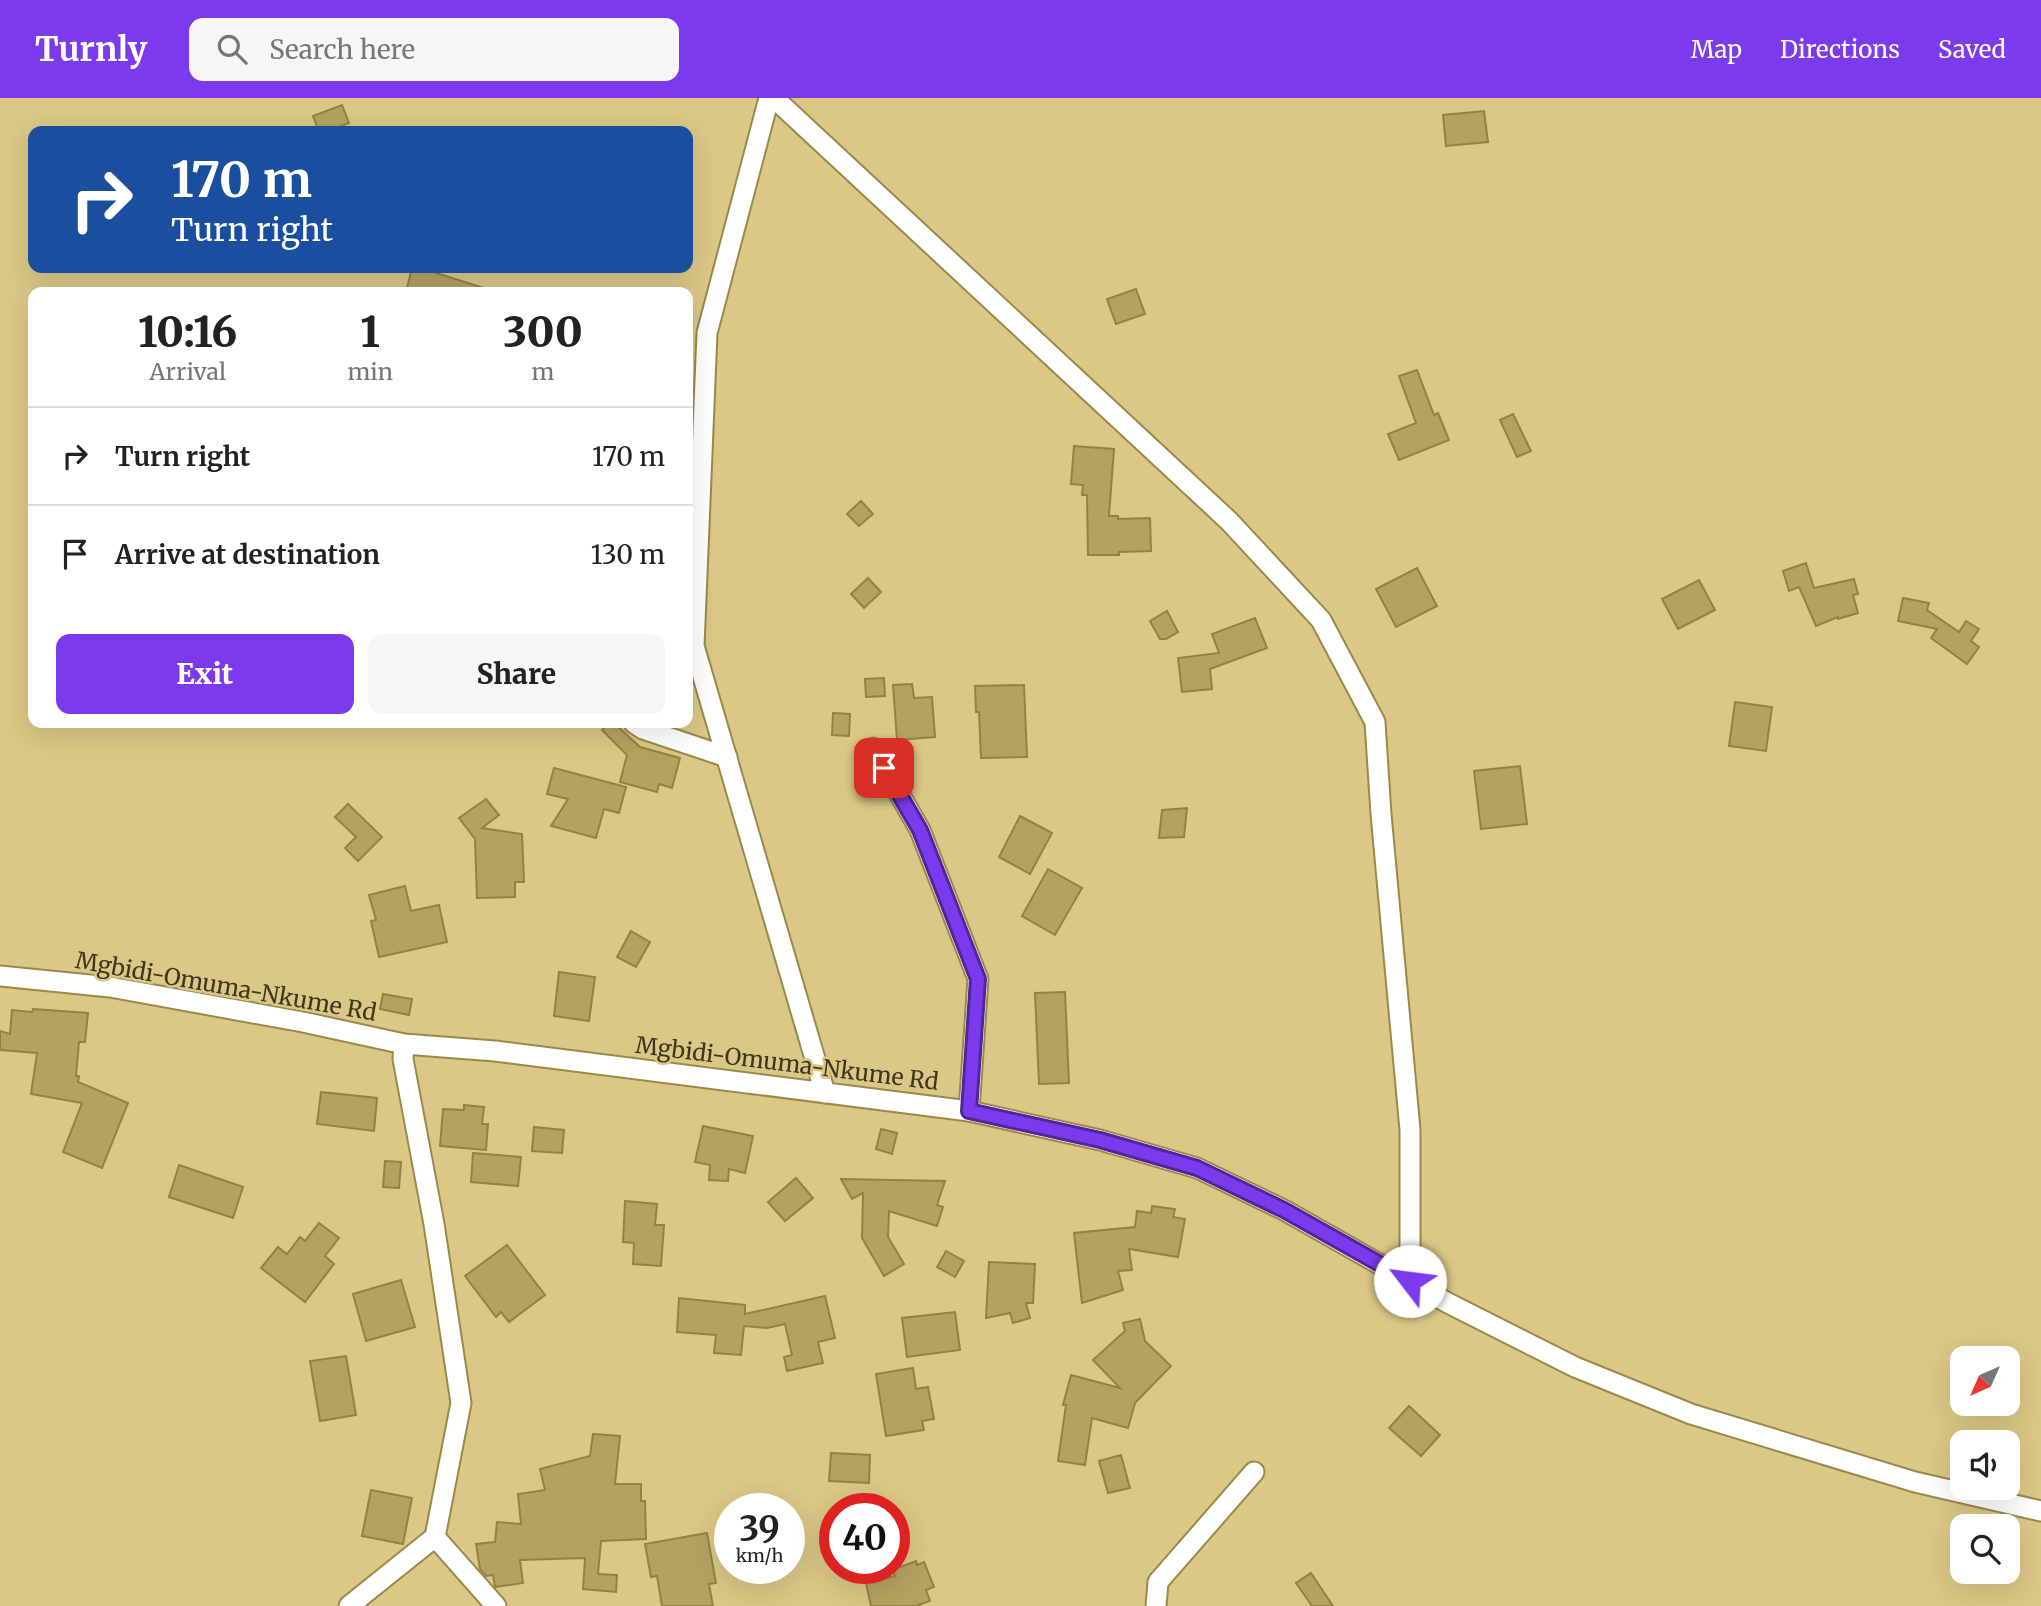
<!DOCTYPE html>
<style>
:root{--surface:#fff;--page:#f6f6f6;--text:#222;--muted:#767676;--line:#e0e0e0;--accent:#7c3aed}
body{margin:0;font-family:Merriweather,serif;background:var(--page);color:var(--text);height:100vh;display:flex;flex-direction:column;font-size:26px;white-space:nowrap}
*{box-sizing:border-box;margin:0}
p{font-size:23px;color:var(--muted)}
.icon{flex:none;width:38px;height:38px;fill:none;stroke:currentColor;stroke-width:2;stroke-linecap:round;stroke-linejoin:round}
.map{position:relative;flex:1;overflow:hidden}
.side{position:absolute;left:28px;top:189px;width:665px;height:441px;display:flex;flex-direction:column;background:var(--surface);border-radius:14px;box-shadow:0 7px 28px #0002}
.side>*{flex:none}
.guide{position:absolute;left:28px;top:28px;width:665px;height:147px;border-radius:14px;box-shadow:0 7px 28px #0002;background:#1a4fa0;color:#fff;overflow:hidden}
.needle{width:46px;rotate:225deg}
.controls{position:absolute;left:1950px;top:1248px;display:grid;gap:14px}
.controls a{display:grid;place-items:center;width:70px;height:70px;border-radius:14px;background:var(--surface);box-shadow:0 7px 28px #0002;font-size:35px}
.speed{position:absolute;left:714px;top:1395px;display:flex;gap:14px;font-size:35px;font-weight:700;text-align:center}
.speed>*{display:grid;place-content:center;width:91px;height:91px;border-radius:50%;background:var(--surface);box-shadow:0 7px 28px #0002;line-height:1}
.speed small{font-size:18px;font-weight:400}
.speed .limit{border:10px solid #d22;background:#fff;color:#111}
.pin{position:absolute;display:grid;place-items:center;width:60px;height:60px;color:#fff;margin:-30px;border-radius:14px;box-shadow:0 4px 10px #0006}
.me{position:absolute;width:77px;margin:-38px;rotate:300deg;stroke-linejoin:round;filter:drop-shadow(0 0 5px #0008)}
.turn{display:flex;align-items:center;gap:24px;height:147px;padding:0 28px;font-size:32px}
.turn .icon{width:91px;height:91px;stroke-width:2.5}
.turn b{display:block;font-size:49px;line-height:60px}
.eta{display:flex;justify-content:space-evenly;align-items:center;height:119px;text-align:center}
.eta b{font-size:42px;font-weight:800;line-height:49px}
.button{display:flex;gap:14px;margin-top:auto;padding:14px 28px}
.button a{flex:1;height:80px;border-radius:14px;background:var(--accent);color:#fff;font-size:28px;font-weight:800;line-height:80px;text-align:center}
.button a+a{background:var(--page);color:var(--text)}
ul{padding:0;list-style:none}
li{display:flex;align-items:center;gap:21px;height:98px;padding:0 28px;border-top:2px solid var(--line)}
li div{flex:1}
li b{display:block;font-size:26px}
li em{font-style:normal}
header{display:flex;align-items:center;gap:42px;box-sizing:border-box;height:98px;padding:0 35px;background:var(--accent);color:#fff}
header strong{font-size:33px}
nav{display:flex;gap:38px;margin-inline-start:auto;font-size:24px}
.search{width:490px;height:63px;background:var(--page);display:flex;align-items:center;gap:18px;box-sizing:border-box;padding:0 24px;border-radius:14px;color:var(--muted);font-size:26px}
.map>svg:first-child{display:block}
</style>
<header>
<strong>Turnly</strong>
<div class="search"><svg class="icon" aria-label="search" viewBox="0 0 24 24"><circle cx="10" cy="10" r="6"/><path d="M15 15l6 6"/></svg>Search here</div>
<nav><a>Map</a><a>Directions</a><a>Saved</a></nav>
</header>
<div class="map">
<svg width="2041" height="1508" viewBox="0 0 2041 1508">
<rect width="100%" height="100%" fill="#dbc786"/>
<!-- building -->
<g fill="#b5a262" stroke="#958243" stroke-width="2">
<polygon points="342,7 349,25 329,33 319,33 313,18"/>
<polygon points="1484,13 1488,44 1446,48 1443,17"/>
<polygon points="412,170 426,170 437,173 436,175 487,191 487,194 406,194"/>
<polygon points="1136,191 1145,216 1116,226 1107,201"/>
<polygon points="1417,272 1434,317 1438,315 1449,342 1399,362 1388,336 1416,325 1399,278"/>
<polygon points="1513,316 1531,353 1517,359 1500,322"/>
<polygon points="1074,348 1114,351 1109,418 1118,418 1118,421 1150,420 1151,453 1119,454 1119,457 1088,457 1087,397 1082,397 1083,387 1071,386"/>
<polygon points="861,403 873,416 859,428 847,416"/>
<polygon points="1806,465 1814,490 1854,481 1858,496 1853,497 1858,515 1838,521 1838,519 1816,528 1799,489 1789,493 1783,473"/>
<polygon points="1417,470 1437,508 1396,529 1376,491"/>
<polygon points="868,480 881,494 864,510 851,496"/>
<polygon points="1699,482 1715,512 1678,531 1662,501"/>
<polygon points="1903,500 1929,505 1927,512 1959,534 1966,523 1979,531 1971,543 1979,549 1967,566 1931,540 1937,531 1898,523"/>
<polygon points="1167,513 1178,534 1166,541 1160,541 1150,523"/>
<polygon points="1255,520 1267,550 1210,571 1212,591 1182,594 1178,560 1219,555 1212,536"/>
<polygon points="884,580 885,598 866,599 865,581"/>
<polygon points="912,586 914,600 932,599 935,639 897,642 893,587"/>
<polygon points="1024,587 1027,659 981,660 979,614 976,614 975,588"/>
<polygon points="1735,604 1772,609 1766,653 1729,648"/>
<polygon points="833,615 850,616 849,638 832,637"/>
<polygon points="609,625 614,625 640,649 680,660 672,690 659,686 657,694 620,684 627,657 602,632"/>
<polygon points="1520,668 1527,726 1481,731 1474,673"/>
<polygon points="554,670 626,689 619,715 604,711 596,740 551,728 568,701 547,696"/>
<polygon points="486,701 499,717 482,730 522,736 524,784 515,784 515,799 477,800 475,741 459,720"/>
<polygon points="348,706 382,739 358,763 345,750 356,739 335,719"/>
<polygon points="1187,710 1184,739 1159,740 1162,712"/>
<polygon points="1020,718 1052,735 1030,776 999,759"/>
<polygon points="1048,771 1082,790 1055,837 1022,818"/>
<polygon points="405,788 411,813 439,807 447,844 379,859 371,823 376,822 369,797"/>
<polygon points="631,833 650,844 636,869 617,859"/>
<polygon points="559,874 595,879 589,923 554,918"/>
<polygon points="1065,894 1069,985 1039,986 1035,895"/>
<polygon points="383,896 412,901 409,917 380,911"/>
<polygon points="33,911 88,915 85,944 79,944 76,978 79,978 78,984 128,1005 102,1070 63,1054 82,1005 31,996 37,955 0,952 0,933 10,936 12,912 32,914"/>
<polygon points="321,994 377,1000 374,1033 317,1026"/>
<polygon points="464,1007 484,1009 482,1026 488,1026 486,1052 440,1048 443,1011 464,1012"/>
<polygon points="703,1028 753,1038 745,1075 729,1071 728,1083 709,1082 710,1067 695,1064"/>
<polygon points="534,1029 564,1032 562,1055 532,1053"/>
<polygon points="881,1031 897,1035 892,1056 876,1051"/>
<polygon points="473,1055 521,1059 518,1088 471,1084"/>
<polygon points="385,1063 401,1064 399,1090 383,1089"/>
<polygon points="179,1067 243,1089 233,1120 169,1099"/>
<polygon points="796,1080 813,1100 785,1123 768,1104"/>
<polygon points="841,1081 945,1083 937,1107 943,1109 937,1128 889,1113 888,1139 904,1166 884,1178 862,1140 863,1095 852,1101"/>
<polygon points="625,1103 657,1106 655,1127 664,1127 661,1168 633,1166 634,1145 623,1144"/>
<polygon points="1152,1108 1175,1111 1173,1119 1185,1121 1178,1159 1129,1151 1132,1172 1118,1173 1123,1192 1082,1205 1074,1135 1135,1129 1137,1113 1151,1115"/>
<polygon points="319,1125 339,1140 325,1158 334,1166 305,1204 261,1170 278,1149 287,1156 300,1139 305,1143"/>
<polygon points="507,1147 545,1197 509,1224 501,1214 496,1219 465,1178"/>
<polygon points="946,1153 964,1163 955,1179 937,1169"/>
<polygon points="989,1164 1035,1166 1033,1205 1026,1205 1030,1220 1013,1225 1010,1215 986,1220"/>
<polygon points="401,1182 415,1229 366,1243 353,1196"/>
<polygon points="825,1198 835,1240 818,1244 823,1265 787,1273 784,1259 792,1257 785,1226 767,1230 744,1228 741,1257 714,1255 716,1237 677,1234 679,1200 745,1207 745,1216"/>
<polygon points="955,1214 960,1252 907,1259 902,1220"/>
<polygon points="1140,1221 1145,1243 1171,1268 1135,1305 1128,1330 1092,1320 1085,1367 1058,1363 1066,1307 1063,1307 1071,1277 1120,1290 1093,1262 1125,1233 1123,1225"/>
<polygon points="346,1258 356,1317 320,1323 310,1263"/>
<polygon points="913,1270 916,1291 928,1289 934,1321 922,1323 924,1332 886,1338 876,1276"/>
<polygon points="1409,1308 1440,1337 1421,1358 1389,1330"/>
<polygon points="593,1336 620,1338 615,1386 641,1386 641,1403 645,1403 646,1441 601,1443 598,1476 617,1477 616,1494 583,1491 585,1460 520,1462 523,1485 495,1489 493,1477 486,1478 480,1471 476,1446 495,1444 497,1424 521,1426 518,1396 545,1392 540,1371 590,1358"/>
<polygon points="831,1355 870,1357 869,1385 829,1383"/>
<polygon points="1121,1357 1130,1390 1108,1395 1099,1363"/>
<polygon points="371,1392 412,1400 403,1446 362,1438"/>
<polygon points="707,1435 716,1485 709,1486 713,1508 662,1508 657,1478 651,1479 645,1446"/>
<polygon points="916,1463 917,1467 924,1464 934,1489 926,1492 930,1503 916,1508 871,1508 866,1485 895,1478 892,1472"/>
<polygon points="1311,1475 1333,1508 1312,1508 1296,1485"/>
</g>
<g fill="none" stroke-linecap="round" stroke-linejoin="round">
<!-- minor casing -->
<g stroke="#9c8949" stroke-width="23">
<g id="minor">
<polyline points="769,0 707,235 694,548 825,995"/>
<polyline points="774,0 1229,423 1321,522 1375,624 1381,716 1410,1032 1410,1183"/>
<polyline points="634,625 643,631 727,659"/>
<polyline points="873,650 920,732 978,881 969,1013"/>
<polyline points="0,878 110,889 303,924 404,946 495,953 969,1013 1100,1042 1197,1070 1284,1112 1448,1205 1575,1269 1691,1316 1915,1384 2041,1413"/>
<polyline points="404,946 403,961 434,1126 461,1305 435,1439 496,1508"/>
<polyline points="349,1508 435,1439"/>
<polyline points="1156,1508 1158,1484 1254,1374"/>
</g>
</g>
<!-- minor -->
<use href="#minor" stroke="#fff" stroke-width="19"/>
</g>
<g fill="none" stroke-linecap="round" stroke-linejoin="round">
<!-- route casing -->
<g stroke="#51269a" stroke-width="18">
<polyline id="route" points="884,670 920,732 978,881 969,1013 1100,1042 1197,1070 1284,1112 1410,1183"/>
</g>
<!-- route -->
<use href="#route" stroke="#7c3aed" stroke-width="12"/>
</g>
<g text-anchor="middle" dominant-baseline="central" stroke-width="5" stroke-linejoin="round" paint-order="stroke">
<!-- street labels -->
<g font-size="23" fill="#3f371c" stroke="#dbc786">
<text transform="translate(226 888) rotate(10)">Mgbidi-Omuma-Nkume Rd</text>
<text transform="translate(787 965) rotate(7)">Mgbidi-Omuma-Nkume Rd</text>
</g>
</g>
</svg>
<div class="controls">
<a><svg class="needle" viewBox="-14 -14 28 28"><path d="M0-13l5 13h-10z" fill="#e53935"/><path d="M0 13l5-13h-10z" fill="#767676"/></svg></a>
<a><svg class="icon" aria-label="sound" viewBox="0 0 24 24"><path d="M4 9h4l5-4v14l-5-4H4zM17 9q2 3 0 6"/></svg></a>
<a><svg class="icon" aria-label="search" viewBox="0 0 24 24"><circle cx="10" cy="10" r="6"/><path d="M15 15l6 6"/></svg></a>
</div>
<div class="speed"><div>39<small>km/h</small></div><div class="limit">40</div></div>
<div class="pin" style="left:884px;top:670px;background:#d93025"><svg class="icon" aria-label="arrive" viewBox="0 0 24 24"><path d="M6 21V4h12l-3 4 3 4H6"/></svg></div>
<svg class="me" style="left:1410px;top:1183px" viewBox="-20 -20 40 40"><circle r="19" fill="#fff"/><path d="M0-13L10 11 0 6-10 11z" fill="#7c3aed"/></svg>
<div class="guide">
<div class="turn"><svg class="icon" aria-label="right" viewBox="0 0 24 24"><path d="M7 20v-9h11M14 6l5 5-5 5"/></svg><div><b>170 m</b>Turn right</div></div>
</div>
<section class="side">
<div class="eta">
<div><b>10:16</b><p>Arrival</p></div>
<div><b>1</b><p>min</p></div>
<div><b>300</b><p>m</p></div>
</div>
<ul>
<li><svg class="icon" aria-label="right" viewBox="0 0 24 24"><path d="M7 20v-9h11M14 6l5 5-5 5"/></svg><div><b>Turn right</b></div><em>170 m</em></li>
<li><svg class="icon" aria-label="arrive" viewBox="0 0 24 24"><path d="M6 21V4h12l-3 4 3 4H6"/></svg><div><b>Arrive at destination</b></div><em>130 m</em></li>
</ul>
<div class="button"><a>Exit</a><a>Share</a></div>
</section>
</div>
